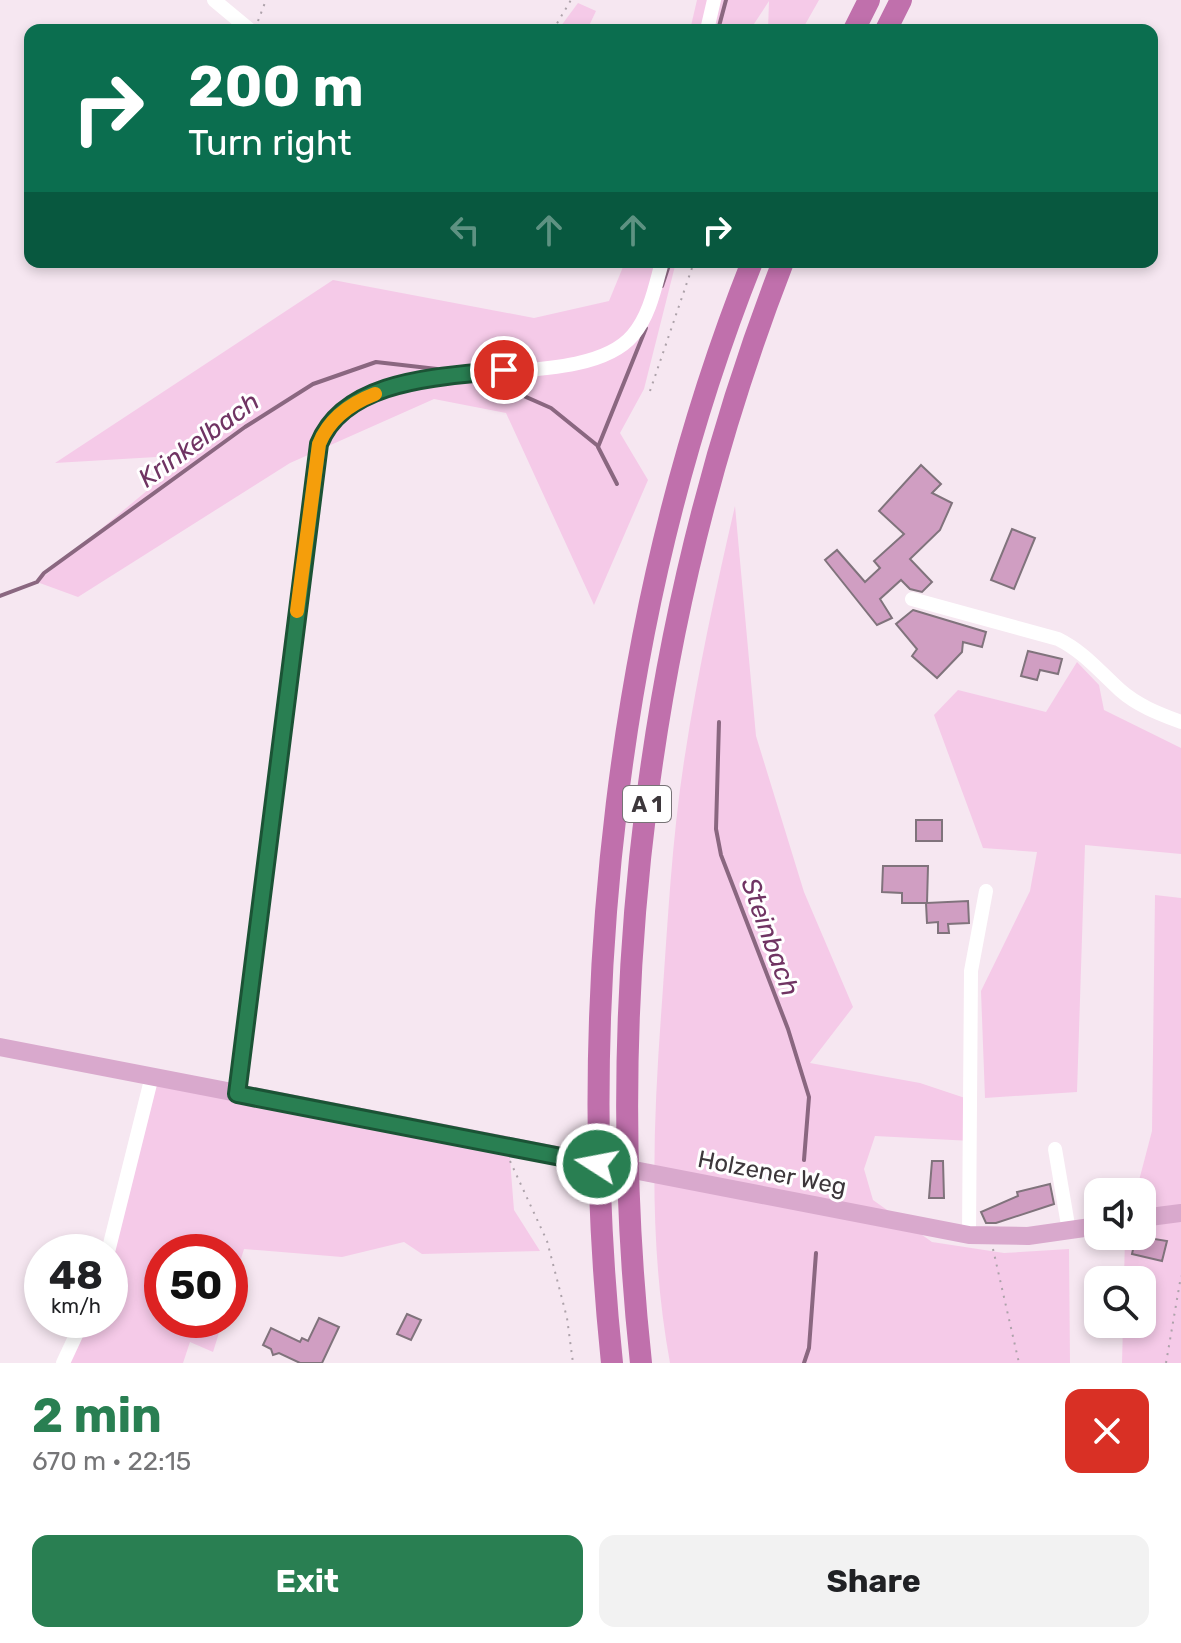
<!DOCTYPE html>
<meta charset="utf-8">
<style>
:root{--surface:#fff;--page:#f2f2f2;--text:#202124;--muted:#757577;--accent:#297f52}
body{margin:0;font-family:Rubik,sans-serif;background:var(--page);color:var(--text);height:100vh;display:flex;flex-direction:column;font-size:30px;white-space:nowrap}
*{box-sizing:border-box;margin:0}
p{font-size:26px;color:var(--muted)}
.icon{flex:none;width:44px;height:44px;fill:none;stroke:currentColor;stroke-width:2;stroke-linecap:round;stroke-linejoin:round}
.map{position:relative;height:1363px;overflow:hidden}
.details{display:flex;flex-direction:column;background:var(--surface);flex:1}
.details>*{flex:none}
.guide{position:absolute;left:24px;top:24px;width:1134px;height:244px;border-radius:16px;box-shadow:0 4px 12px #0003;background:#0b6e4f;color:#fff;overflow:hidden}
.fabs{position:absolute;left:1084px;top:1178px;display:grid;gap:16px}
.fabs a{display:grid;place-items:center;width:72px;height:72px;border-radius:16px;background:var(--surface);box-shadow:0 4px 12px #0003;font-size:40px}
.speed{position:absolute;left:24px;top:1234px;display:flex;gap:16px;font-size:40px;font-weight:700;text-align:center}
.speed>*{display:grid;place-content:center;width:104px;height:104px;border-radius:50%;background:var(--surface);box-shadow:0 4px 12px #0003;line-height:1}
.speed small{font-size:20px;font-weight:400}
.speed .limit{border:12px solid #d22;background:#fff;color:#111}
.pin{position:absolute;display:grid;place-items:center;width:68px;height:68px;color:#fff;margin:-34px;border:4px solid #fff;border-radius:50%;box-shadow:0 2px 8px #0007}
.me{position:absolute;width:88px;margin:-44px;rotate:281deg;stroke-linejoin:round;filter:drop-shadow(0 0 6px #0008)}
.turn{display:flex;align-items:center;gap:28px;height:168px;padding:0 32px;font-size:36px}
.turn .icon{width:104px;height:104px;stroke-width:2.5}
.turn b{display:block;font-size:56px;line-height:68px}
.lanes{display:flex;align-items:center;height:76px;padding:0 32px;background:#0003;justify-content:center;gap:40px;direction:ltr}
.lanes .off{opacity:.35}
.round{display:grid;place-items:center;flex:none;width:84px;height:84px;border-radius:16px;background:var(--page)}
.headline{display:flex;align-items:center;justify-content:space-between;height:136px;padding:0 32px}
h1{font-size:48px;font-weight:700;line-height:60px;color:var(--accent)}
.button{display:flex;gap:16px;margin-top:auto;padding:16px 32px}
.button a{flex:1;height:92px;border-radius:16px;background:var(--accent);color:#fff;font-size:32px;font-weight:700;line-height:92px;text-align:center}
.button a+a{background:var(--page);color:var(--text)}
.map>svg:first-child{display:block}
</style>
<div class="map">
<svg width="1181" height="1363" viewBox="0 0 1181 1363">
<rect width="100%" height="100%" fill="#f6e7f1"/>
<!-- green -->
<g fill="#f5cae8">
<polygon points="697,0 819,0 802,30 768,30 769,1 750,30 690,30"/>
<polygon points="578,3 596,11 587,30 558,30"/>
<polygon points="625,262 676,262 644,389 620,433 648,480 594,605 506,413 434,399 290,463 78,597 37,582 190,455 55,463 333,280 534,318 609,301"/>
<path d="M735,506L756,736L804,892L853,1007L810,1063L920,1083L974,1101L972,1141L875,1136L864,1169L873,1200L932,1242L1004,1253L1069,1249L1070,1363H670C648,1243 653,1123 662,1002C668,919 672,836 685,755C698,671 716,588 735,506Z"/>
<polygon points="1077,662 1099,685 1104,710 1181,748 1181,854 1085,845 1077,1092 985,1098 981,991 1030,891 1037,852 983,848 934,715 958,690 1046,712"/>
<polygon points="1155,895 1181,898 1181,1363 1122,1363 1123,1324 1142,1324 1142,1280 1124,1280 1125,1236 1142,1236 1142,1192 1136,1192 1152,1131"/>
<polygon points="152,1076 509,1147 514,1210 540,1251 422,1254 404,1242 342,1257 244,1249 230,1295 230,1252 162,1252 162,1320 223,1320 213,1352 190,1342 183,1363 63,1363 83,1320 110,1320 110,1252"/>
</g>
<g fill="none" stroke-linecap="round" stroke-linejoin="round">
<!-- stream -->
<g stroke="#8a6780" stroke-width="4">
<polyline points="718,30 726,0"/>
<polyline points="662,286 670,262"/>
<polyline points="492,382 551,408 598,446"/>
<polyline points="617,484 598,447 646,328"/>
<polyline points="0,596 37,582 44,573 245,427 313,384 376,362 437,369"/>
<polyline points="719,722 716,829 721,855 788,1029 809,1097 804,1160"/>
<polyline points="804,1363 809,1348 816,1253"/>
</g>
</g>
<!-- building -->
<g fill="#d09ec2" stroke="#80737c" stroke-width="2">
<polygon points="921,465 941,484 932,493 952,503 940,530 910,559 932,582 922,592 910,589 901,580 880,599 892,618 877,625 825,560 837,550 865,582 880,568 874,561 904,534 879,511"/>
<polygon points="1012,529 1035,538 1014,589 991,580"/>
<polygon points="913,610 986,632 982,647 963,642 962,652 937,678 912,656 917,649 896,624"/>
<polygon points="1028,651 1062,659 1058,674 1040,670 1037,680 1021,676"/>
<rect x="916" y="820" width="26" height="21"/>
<polygon points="883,866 928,866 927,903 968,901 969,923 948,924 949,933 938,933 938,922 927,923 926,903 902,903 902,893 882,892"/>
<polygon points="932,1161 943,1161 944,1198 929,1198"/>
<polygon points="1050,1184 1054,1204 996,1223 986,1223 981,1212 1018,1196 1017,1192"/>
<polygon points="1136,1236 1167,1241 1162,1261 1132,1254"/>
<polygon points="407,1314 421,1320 411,1340 397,1334"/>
<polygon points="319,1318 339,1327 322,1363 300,1363 279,1353 273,1355 271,1349 263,1345 271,1328 300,1342 302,1338 308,1341"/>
</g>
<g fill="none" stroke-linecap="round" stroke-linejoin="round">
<!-- path -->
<g stroke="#ada2aa" stroke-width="2" stroke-dasharray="2 6" stroke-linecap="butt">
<polyline points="258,21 266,0"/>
<polyline points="553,30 571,0"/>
<polyline points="650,391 694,262"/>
<polyline points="510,1161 547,1241 567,1318 573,1363"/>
<polyline points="993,1249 1019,1363"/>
<polyline points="1166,1363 1181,1276"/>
</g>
<!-- minor -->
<g stroke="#fff" stroke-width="14">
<polyline points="214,0 250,30"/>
<polyline points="707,30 714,0"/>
<path d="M912,599L1058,639C1084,652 1099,671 1120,690C1138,706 1160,714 1181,722"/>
<path d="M237,1094L319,444C361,336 576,403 633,335C650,315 655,287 662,262"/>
<polyline points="1055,1149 1069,1231"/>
<polyline points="969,1235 971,971 986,891"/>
<polyline points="108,1252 152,1076"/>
<polyline points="63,1363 83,1320"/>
</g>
<!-- major -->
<g stroke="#d9a9cd" stroke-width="18">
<polyline points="0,1047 969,1235 1028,1236 1098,1226"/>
<polyline points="1142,1218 1181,1213"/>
</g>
<!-- highway -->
<g stroke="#c070ac" stroke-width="22">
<polyline points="854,30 869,0"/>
<polyline points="886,30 901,0"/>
<path d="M612,1363C574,999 616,604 752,262"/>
<path d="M641,1363C601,993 648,609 783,262"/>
</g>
</g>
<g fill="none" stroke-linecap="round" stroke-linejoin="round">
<!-- route casing -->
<g stroke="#1b5335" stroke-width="20">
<path id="route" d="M504,370C443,377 345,378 319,444L237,1094L597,1164"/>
</g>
<!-- route -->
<use href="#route" stroke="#297f52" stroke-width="14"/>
<!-- slow -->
<path stroke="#f59e0b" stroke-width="14" d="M297,611L319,444C329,419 349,404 375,394"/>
</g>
<g text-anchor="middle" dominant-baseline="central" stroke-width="6" stroke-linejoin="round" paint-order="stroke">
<!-- shield labels -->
<rect fill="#fff" stroke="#777376" stroke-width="2" x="623" y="786" width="48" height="36" rx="6"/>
<g font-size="22" font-weight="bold" fill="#3d373b">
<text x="647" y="804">A 1</text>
</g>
<!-- street labels -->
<g font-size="24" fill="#3d373b" stroke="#fff">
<text transform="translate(772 1173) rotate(11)">Holzener Weg</text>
</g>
<!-- water labels -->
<g font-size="26" font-style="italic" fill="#703463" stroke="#fff">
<text transform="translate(199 440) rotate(-36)">Krinkelbach</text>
<text transform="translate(770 937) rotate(70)">Steinbach</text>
</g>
</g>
</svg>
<div class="fabs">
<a><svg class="icon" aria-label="sound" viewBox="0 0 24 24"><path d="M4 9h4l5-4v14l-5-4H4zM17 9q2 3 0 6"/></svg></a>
<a><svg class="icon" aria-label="search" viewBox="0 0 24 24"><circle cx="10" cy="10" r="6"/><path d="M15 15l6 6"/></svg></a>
</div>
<div class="speed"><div>48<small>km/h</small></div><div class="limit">50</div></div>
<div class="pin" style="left:504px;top:370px;background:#d93025"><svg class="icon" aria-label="arrive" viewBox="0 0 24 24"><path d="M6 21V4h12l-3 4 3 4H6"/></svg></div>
<svg class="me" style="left:597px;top:1164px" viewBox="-20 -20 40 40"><circle r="17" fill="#297f52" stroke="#fff" stroke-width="3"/><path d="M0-11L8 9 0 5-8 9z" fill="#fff"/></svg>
<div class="guide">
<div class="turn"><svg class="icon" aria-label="right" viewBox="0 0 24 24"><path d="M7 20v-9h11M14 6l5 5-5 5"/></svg><div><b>200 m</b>Turn right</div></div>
<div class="lanes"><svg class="icon off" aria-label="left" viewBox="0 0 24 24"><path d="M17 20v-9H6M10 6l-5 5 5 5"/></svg><svg class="icon off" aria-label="ahead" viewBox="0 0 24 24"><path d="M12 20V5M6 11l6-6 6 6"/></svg><svg class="icon off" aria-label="ahead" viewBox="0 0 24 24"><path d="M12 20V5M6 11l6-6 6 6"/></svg><svg class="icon" aria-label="right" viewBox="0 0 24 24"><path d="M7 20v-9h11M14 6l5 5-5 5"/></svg></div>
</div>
</div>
<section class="details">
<div class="headline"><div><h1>2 min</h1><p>670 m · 22:15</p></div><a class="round" style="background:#d93025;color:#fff"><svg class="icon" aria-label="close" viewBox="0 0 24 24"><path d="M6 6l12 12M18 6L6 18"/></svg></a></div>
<div class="button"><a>Exit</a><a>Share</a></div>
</section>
